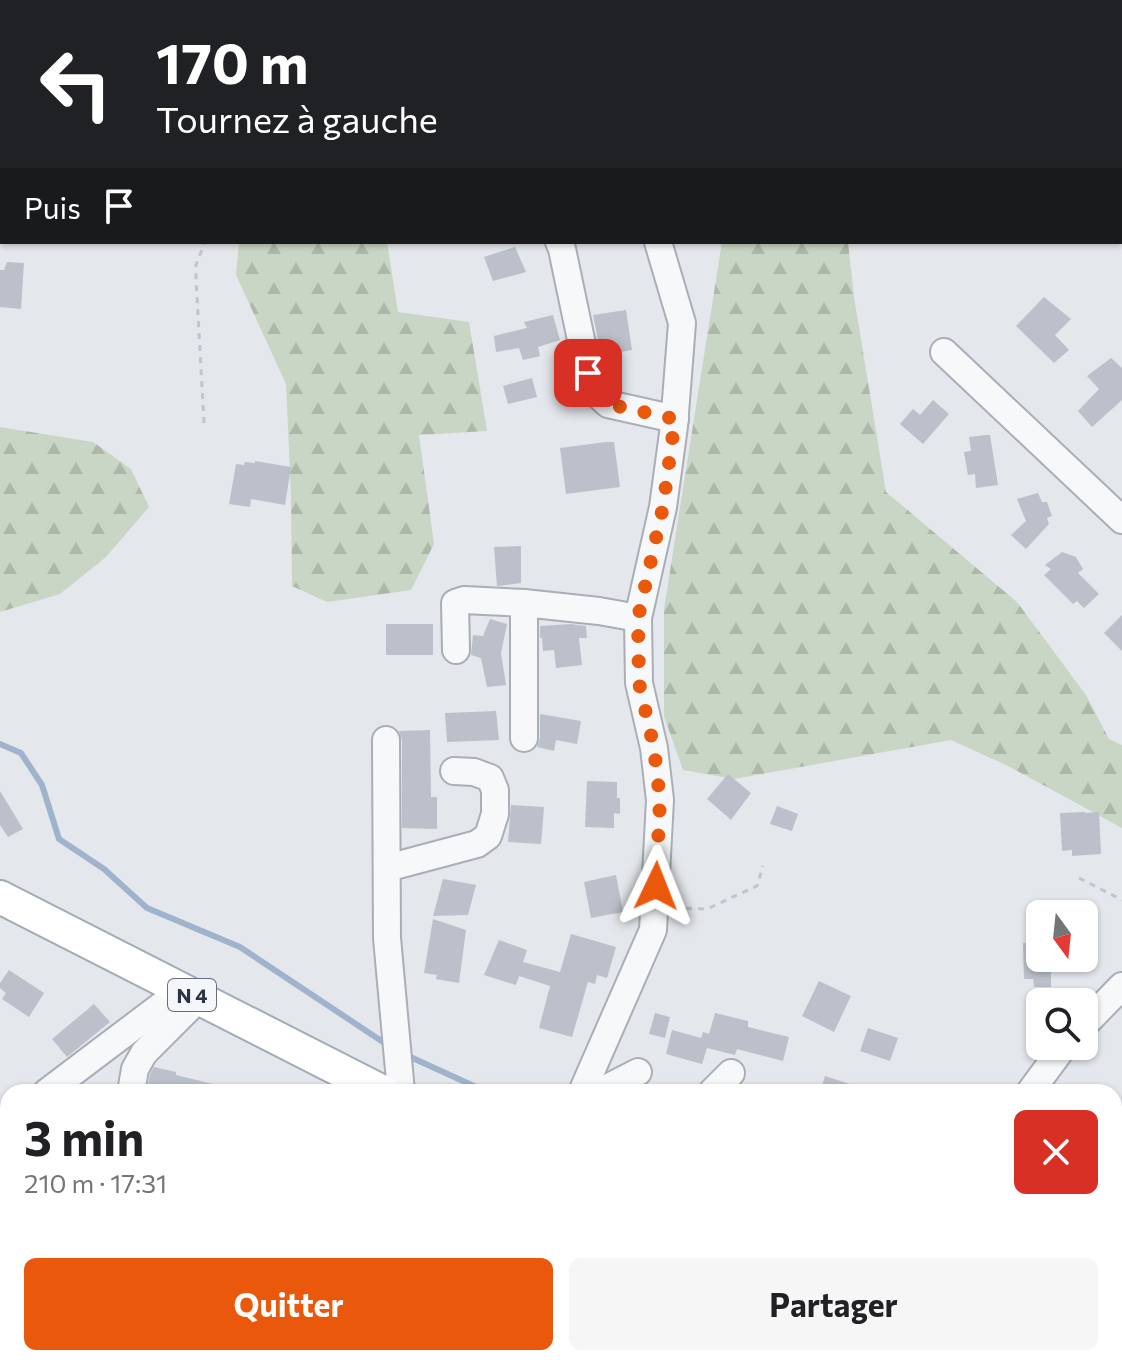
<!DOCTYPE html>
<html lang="fr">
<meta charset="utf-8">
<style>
:root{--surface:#fff;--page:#f6f6f6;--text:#202124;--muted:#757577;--accent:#ea580c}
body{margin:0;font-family:Commissioner,sans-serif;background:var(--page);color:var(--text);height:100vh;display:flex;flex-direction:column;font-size:30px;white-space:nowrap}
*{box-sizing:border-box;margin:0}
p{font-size:26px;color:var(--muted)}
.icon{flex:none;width:44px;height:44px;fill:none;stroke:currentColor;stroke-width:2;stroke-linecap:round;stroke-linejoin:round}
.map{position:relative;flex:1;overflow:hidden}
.sheet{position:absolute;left:0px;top:1084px;width:1122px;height:282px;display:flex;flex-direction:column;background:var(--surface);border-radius:24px 24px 0 0;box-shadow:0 2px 6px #0004}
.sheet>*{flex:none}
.hud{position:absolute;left:0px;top:0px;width:1122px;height:244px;box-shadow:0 2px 6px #0004;background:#202124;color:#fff;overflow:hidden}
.needle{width:52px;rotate:165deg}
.tools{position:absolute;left:1026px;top:900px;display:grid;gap:16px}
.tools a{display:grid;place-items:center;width:72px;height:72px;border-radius:12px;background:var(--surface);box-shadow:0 2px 6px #0004;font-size:40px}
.pin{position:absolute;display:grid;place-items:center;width:68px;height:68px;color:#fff;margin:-34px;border-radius:16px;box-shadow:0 4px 12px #0006}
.me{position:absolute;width:88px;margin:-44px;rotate:2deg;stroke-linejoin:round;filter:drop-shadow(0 0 6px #0008)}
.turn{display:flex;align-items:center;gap:28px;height:168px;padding:0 24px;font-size:36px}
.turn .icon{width:104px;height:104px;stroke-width:2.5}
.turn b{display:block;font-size:56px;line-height:68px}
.then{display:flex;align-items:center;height:76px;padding:0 24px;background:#0003;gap:16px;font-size:30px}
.round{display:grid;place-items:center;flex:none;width:84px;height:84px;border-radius:12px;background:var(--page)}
.summary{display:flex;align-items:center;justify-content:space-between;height:136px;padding:0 24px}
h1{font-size:48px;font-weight:700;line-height:60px}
.action{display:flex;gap:16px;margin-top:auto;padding:16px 24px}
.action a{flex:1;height:92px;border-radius:12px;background:var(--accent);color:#fff;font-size:32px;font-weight:700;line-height:92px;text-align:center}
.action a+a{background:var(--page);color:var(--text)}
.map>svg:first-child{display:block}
</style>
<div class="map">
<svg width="1122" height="1365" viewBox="0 0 1122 1365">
<defs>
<pattern id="forest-firs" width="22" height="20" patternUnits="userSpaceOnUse" patternTransform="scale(2)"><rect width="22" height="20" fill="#c9d6c5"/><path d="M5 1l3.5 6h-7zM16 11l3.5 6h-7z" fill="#adb8ab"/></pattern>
</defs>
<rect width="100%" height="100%" fill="#e4e7ec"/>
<!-- forest -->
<g fill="url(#forest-firs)">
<polygon points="809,0 1122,0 1122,13 1120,16 1120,2 807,2"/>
<polygon points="239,242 387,242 398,312 469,322 487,431 419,435 434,544 411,590 327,602 292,586 291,495 286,384 236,275"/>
<polygon points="722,242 848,242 854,297 886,492 1017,602 1086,695 1109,739 1122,745 1122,828 1008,766 951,740 734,779 683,770 664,716 664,609"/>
<polygon points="0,427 93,442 131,469 149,507 106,557 60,594 0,612"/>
<polygon points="323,1358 511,1358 507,1365 318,1365"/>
</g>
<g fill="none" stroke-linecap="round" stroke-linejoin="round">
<!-- stream -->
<g stroke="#9fb4cc" stroke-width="6">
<polyline points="0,744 21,753 42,785 59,839 104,869 147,908 240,947 389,1046"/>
<polyline points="406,1055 487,1092"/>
<polyline points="1114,1239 1122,1241"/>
</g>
</g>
<!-- building -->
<g fill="#bbc0ca">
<polygon points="515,247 526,272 493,281 484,257"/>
<polygon points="7,262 24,263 21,309 0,307 0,270 4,270"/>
<polygon points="1044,297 1071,319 1055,335 1069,350 1054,363 1016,326"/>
<polygon points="626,310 632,350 601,355 593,315"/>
<polygon points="553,315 560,340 538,347 540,356 523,360 519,348 496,352 494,336 527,328 524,322"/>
<polygon points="1111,358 1122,368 1122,400 1092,427 1078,411 1099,389 1087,376"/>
<polygon points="532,378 537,397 508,404 503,386"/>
<polygon points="933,400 949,414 923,444 900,424 913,409 920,415"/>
<polygon points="985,435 990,435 998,485 976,488 975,474 968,475 964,452 971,451 969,437"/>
<polygon points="606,442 614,442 620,487 566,494 560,448"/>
<polygon points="255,461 291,467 285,505 251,499 250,507 229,504 236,464 244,465 245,462 255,463"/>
<polygon points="1038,493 1042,502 1047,502 1052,516 1047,518 1049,524 1026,549 1011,535 1026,521 1017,499"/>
<polygon points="521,546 521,583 497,586 494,547"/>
<polygon points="1062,552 1076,557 1083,569 1078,573 1099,594 1084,608 1077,601 1073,604 1044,575 1051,569 1045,565"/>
<polygon points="1122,615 1122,651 1104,633"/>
<polygon points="490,619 507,624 501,653 506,685 487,687 481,658 471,655 473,635 483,636"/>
<rect x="386" y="624" width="47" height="31"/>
<polygon points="571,624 586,626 587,638 579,638 582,665 556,668 554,650 543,651 542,638 540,638 540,626"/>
<polygon points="496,711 499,740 447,742 445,713"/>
<polygon points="540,714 581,721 577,744 556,740 554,751 537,747 540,738"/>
<polygon points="430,730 431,797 437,797 437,829 402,828 402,740 399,731"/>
<polygon points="728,774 751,793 731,820 707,799"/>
<polygon points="587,781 617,782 617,798 620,798 620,814 614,813 614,828 585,827"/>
<polygon points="0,791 23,829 8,837 0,825"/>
<polygon points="511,805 544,807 541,844 508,842"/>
<polygon points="777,806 798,814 792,831 770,824"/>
<polygon points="1085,812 1085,813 1099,812 1101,854 1072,856 1072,850 1062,851 1060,813"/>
<polygon points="616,875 623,912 591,918 584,882"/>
<polygon points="443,879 476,885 468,915 433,916"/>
<polygon points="433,919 466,930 459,983 436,979 437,975 424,973"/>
<polygon points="571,934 616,947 607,978 597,975 595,984 588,982 572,1037 539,1028 550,986 519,976 516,985 484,975 499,940 527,950 523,962 560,972"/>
<polygon points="1023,943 1040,944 1040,958 1051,958 1051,987 1034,987 1033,979 1024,979"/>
<polygon points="9,970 44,993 29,1017 2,999 6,993 0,988 0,983"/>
<polygon points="819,981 851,996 834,1032 802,1016"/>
<polygon points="94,1004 110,1022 67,1057 52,1039"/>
<polygon points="655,1013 670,1017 665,1038 649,1034"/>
<polygon points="715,1013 748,1021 748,1027 789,1037 783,1061 737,1049 735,1055 707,1048 702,1064 666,1054 672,1030 701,1038 703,1032 709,1034"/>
<polygon points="868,1028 898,1038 890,1061 860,1051"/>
<polygon points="154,1067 176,1072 176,1075 221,1086 221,1092 147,1092 150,1074"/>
<polygon points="825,1076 865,1089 865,1092 820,1092"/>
</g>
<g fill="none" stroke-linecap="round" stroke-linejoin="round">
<!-- minor casing -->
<g stroke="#a9aeb7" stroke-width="30">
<g id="minor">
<polyline points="160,0 161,2"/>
<polyline points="724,2 725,0"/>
<polyline points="559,242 562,249 588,373 593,390 608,404 675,419"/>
<polyline points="944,352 1122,520"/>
<polyline points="456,650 455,603 464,600 524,603"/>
<polyline points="524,738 524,603 599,611 638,618"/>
<polyline points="386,740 387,938 401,1092"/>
<polyline points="387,868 477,844 488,836 495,814 495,790 490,778 474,772 454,771"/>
<polyline points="1084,1025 1122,986"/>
<polyline points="47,1092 182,990"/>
<polyline points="131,1092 135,1069 144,1053 199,998"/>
<polyline points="582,1092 653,930 660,800 654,748 639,683 638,618 663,507 674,426 682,323 658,242"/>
<polyline points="599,1092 638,1072"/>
<polyline points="712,1092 731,1073"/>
<polyline points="1030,1092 1064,1046"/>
<polyline points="0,1127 8,1121"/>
<polyline points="0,1326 8,1333"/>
<polyline points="16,1358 18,1365"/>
<polyline points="289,1365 293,1358"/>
<polyline points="527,1365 531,1358"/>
<polyline points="632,1365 635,1358"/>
<polyline points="1071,1365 1071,1358"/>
</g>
</g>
<!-- major casing -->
<g stroke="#a3abb8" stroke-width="36">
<g id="major">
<polyline points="0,897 383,1092"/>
<polyline points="1114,1305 1122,1306"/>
</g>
</g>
<!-- path -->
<g stroke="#c2c5cb" stroke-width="3" stroke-dasharray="6 6" stroke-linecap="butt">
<polyline points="204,423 196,279 196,265 205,242"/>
<polyline points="1079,878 1122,900"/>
<polyline points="674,908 707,909 757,886 763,866"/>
</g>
<!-- minor -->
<use href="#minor" stroke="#f7f8fa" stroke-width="26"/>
<!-- major -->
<use href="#major" stroke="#fff" stroke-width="32"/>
</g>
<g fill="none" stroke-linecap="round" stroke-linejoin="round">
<!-- route -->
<polyline stroke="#ea580c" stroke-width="14" stroke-dasharray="0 25.2" points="588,373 593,390 608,404 675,419 663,507 638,618 639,683 654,748 660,800 656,886"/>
</g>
<g text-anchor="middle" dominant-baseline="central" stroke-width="8" stroke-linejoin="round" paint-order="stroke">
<!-- shield labels -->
<rect fill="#f4f6f9" stroke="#676e7b" stroke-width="2" x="168" y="979" width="48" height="32" rx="6"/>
<g font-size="20" font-weight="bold" fill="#2b3445">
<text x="192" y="995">N 4</text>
</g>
</g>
</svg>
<div class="tools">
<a><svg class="needle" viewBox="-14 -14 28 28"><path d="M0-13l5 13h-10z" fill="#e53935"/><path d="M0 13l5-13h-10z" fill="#757577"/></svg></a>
<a><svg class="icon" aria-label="search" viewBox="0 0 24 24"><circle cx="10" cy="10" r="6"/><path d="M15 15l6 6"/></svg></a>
</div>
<div class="pin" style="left:588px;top:373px;background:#d93025"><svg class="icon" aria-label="arrive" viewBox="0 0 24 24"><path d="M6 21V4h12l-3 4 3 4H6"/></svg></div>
<svg class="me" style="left:656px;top:886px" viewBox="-20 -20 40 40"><path d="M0-17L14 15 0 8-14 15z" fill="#ea580c" stroke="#fff" stroke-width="4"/></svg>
<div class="hud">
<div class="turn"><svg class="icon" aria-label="left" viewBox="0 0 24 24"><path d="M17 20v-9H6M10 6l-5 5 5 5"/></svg><div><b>170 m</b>Tournez à gauche</div></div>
<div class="then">Puis<svg class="icon" aria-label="arrive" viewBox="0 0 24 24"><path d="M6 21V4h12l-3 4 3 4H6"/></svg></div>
</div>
<section class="sheet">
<div class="summary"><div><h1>3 min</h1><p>210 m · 17:31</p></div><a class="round" style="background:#d93025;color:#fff"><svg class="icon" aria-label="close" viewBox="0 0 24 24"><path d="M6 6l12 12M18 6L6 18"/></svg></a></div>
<div class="action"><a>Quitter</a><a>Partager</a></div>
</section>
</div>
